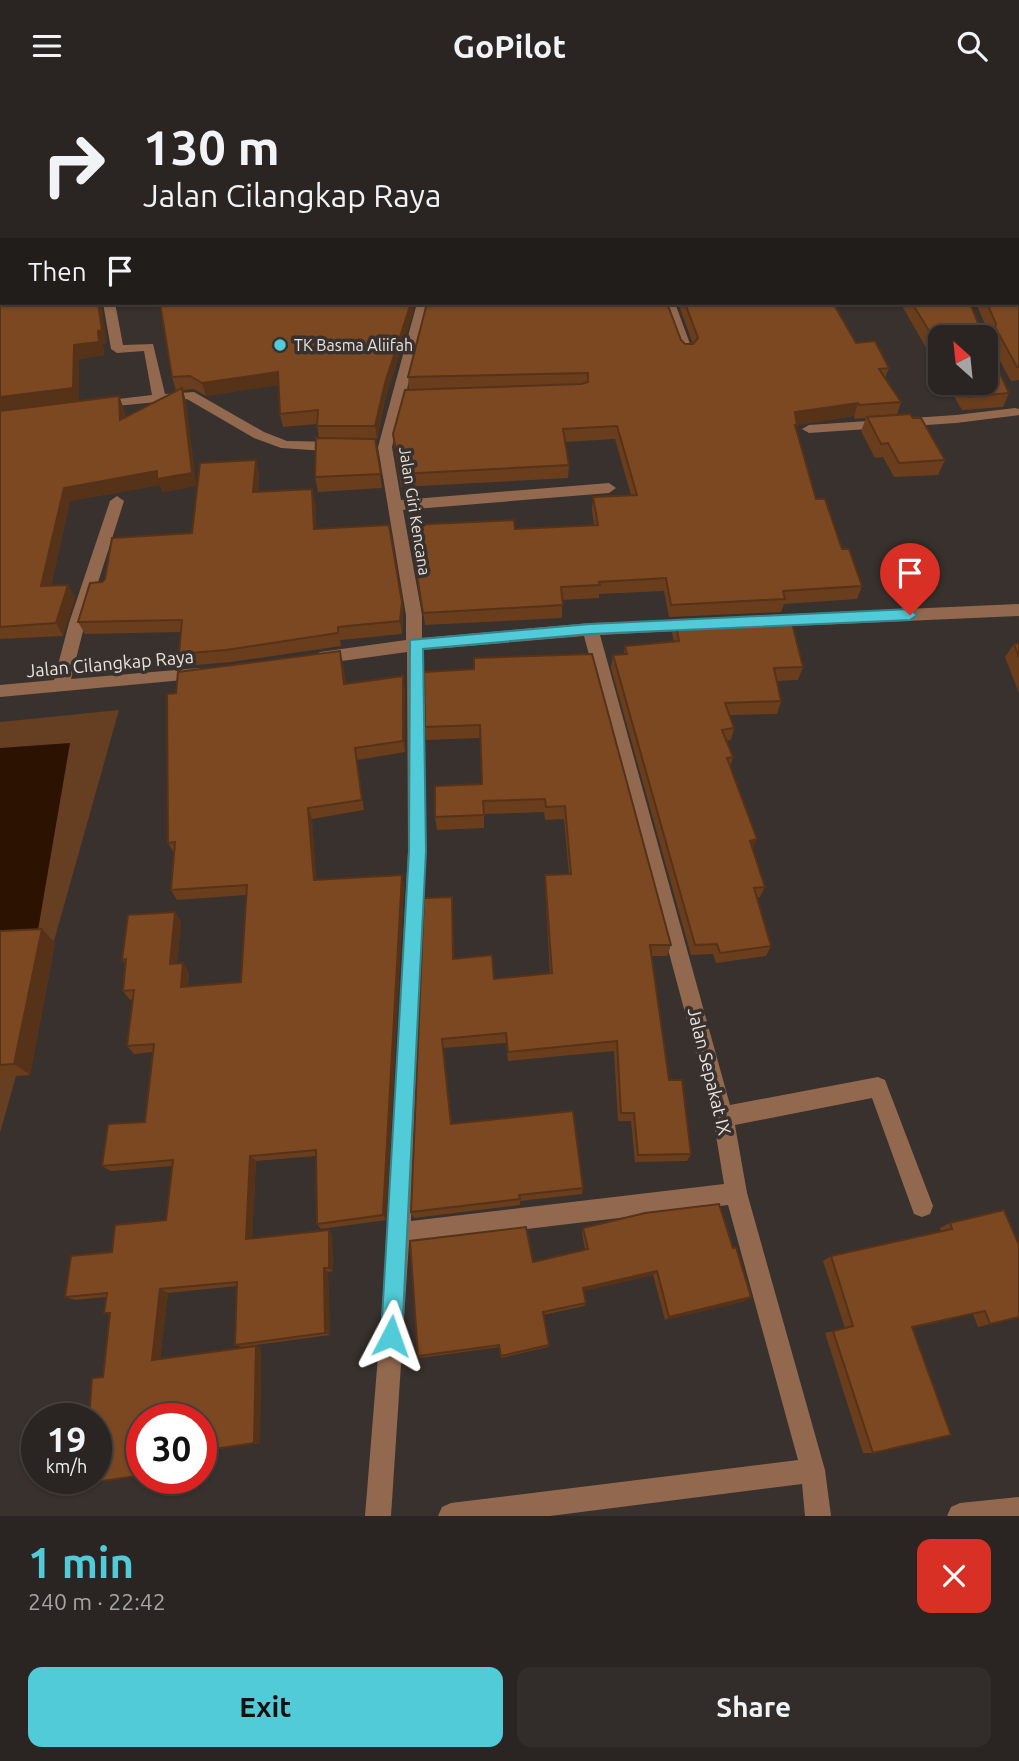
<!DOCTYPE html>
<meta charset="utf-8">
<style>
:root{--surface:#2a2522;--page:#322d2a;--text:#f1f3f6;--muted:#a5a5a5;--line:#464240;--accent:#52cbd8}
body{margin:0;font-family:Ubuntu,sans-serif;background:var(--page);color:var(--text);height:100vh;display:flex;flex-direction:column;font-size:26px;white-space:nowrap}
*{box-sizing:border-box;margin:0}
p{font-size:23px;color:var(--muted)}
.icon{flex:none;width:38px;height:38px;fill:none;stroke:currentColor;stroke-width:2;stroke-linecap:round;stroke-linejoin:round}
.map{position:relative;height:1425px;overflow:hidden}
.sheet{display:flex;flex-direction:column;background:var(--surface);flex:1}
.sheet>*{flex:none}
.hud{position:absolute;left:0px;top:0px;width:1020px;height:214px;box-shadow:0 2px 5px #0004,0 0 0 2px var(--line);background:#2a2522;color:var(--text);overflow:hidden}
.needle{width:46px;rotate:333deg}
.tools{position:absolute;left:928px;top:234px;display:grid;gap:14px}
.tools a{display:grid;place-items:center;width:70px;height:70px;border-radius:14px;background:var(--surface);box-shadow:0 2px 5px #0004,0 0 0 2px var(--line);font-size:35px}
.speed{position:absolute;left:21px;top:1312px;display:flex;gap:14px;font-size:35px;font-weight:700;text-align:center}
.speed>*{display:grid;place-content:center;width:91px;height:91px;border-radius:50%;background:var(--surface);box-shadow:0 2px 5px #0004,0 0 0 2px var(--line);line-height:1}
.speed small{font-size:18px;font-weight:400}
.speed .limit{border:10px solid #d22;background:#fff;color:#111}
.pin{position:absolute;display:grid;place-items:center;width:60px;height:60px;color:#fff;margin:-72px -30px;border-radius:50% 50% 50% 0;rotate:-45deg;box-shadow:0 0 7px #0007}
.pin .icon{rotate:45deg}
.me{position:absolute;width:77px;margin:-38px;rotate:4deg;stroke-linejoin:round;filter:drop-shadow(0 0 5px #0008)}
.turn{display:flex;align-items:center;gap:24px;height:147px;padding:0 28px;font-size:32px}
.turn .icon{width:91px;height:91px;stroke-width:2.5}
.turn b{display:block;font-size:49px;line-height:60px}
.then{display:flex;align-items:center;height:66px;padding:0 28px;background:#0003;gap:14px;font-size:26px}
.round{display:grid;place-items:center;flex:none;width:74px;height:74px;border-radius:14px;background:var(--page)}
.headline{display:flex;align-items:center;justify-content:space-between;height:119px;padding:0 28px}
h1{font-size:42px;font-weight:600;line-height:52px;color:var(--accent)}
.button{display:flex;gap:14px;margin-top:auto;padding:14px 28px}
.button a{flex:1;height:80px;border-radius:14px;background:var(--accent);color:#111;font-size:28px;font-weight:600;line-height:80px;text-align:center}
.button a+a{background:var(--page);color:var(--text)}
header{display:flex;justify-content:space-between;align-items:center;height:91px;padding:0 28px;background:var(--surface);font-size:32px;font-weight:600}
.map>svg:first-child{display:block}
</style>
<header><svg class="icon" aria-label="menu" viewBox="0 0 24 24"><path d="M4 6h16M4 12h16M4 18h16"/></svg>GoPilot<svg class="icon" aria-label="search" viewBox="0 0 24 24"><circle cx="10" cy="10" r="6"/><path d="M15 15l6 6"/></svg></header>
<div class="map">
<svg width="1019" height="1425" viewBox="0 0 1019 1425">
<rect width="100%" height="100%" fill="#38312d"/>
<!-- green -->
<polygon fill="#663e22" points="119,619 0,1042 0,631"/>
<!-- water -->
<polygon fill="#2c1201" points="70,652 38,839 0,842 0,657"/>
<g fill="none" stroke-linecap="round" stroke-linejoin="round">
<!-- minor -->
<g fill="#92694e" fill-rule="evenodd">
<rect x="651" y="0" width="10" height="2"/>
<polygon points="103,212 115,212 123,254 153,253 165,303 194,301 264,341 287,350 340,351 347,356 340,361 281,357 254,347 187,308 96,317 96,311 101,310 152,304 144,260 117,262 111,258"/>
<path d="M417,212H429L392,356L401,409L609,392L616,397L609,402L403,419L422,524V547L590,532L702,529L704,533L702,537L696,539L600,544L730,1014L878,986L885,989L933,1115L930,1123L922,1126L914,1123L872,1007L735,1034L747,1102L825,1379L831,1425H805L802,1393L550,1425H438L442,1416L451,1412L798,1369L728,1114L409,1152L391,1425H365L388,1142L408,760L407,561L320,573L312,567L320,561L406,549V524L378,356ZM584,545L713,1026L724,1093L411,1130L426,760L422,559Z"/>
<polygon points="663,212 675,212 693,261 691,264 683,264 681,261"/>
<polygon points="1015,317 1019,318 1019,324 956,332 809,342 802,338 809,334 956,324"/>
<polygon points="117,405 124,410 85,532 71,588 199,577 207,583 205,587 0,606 0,594 54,589 69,532 110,410"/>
<polygon points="1019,513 1019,525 770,536 762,530 770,524"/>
<polygon points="1019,1406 1019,1425 947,1425 951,1416 960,1412"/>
</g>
</g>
<!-- wall -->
<g fill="#6a3e1d">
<polygon points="0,0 2,2 2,212 107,252 103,253 104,264 79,268 79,310 124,318 125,327 178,299 176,300 172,286 160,212 416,212 386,305 377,348 375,348 382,397 318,401 315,386 319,347 317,333 283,336 280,323 278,294 206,305 194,298 183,299 186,311 196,395 162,401 160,394 70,410 51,495 68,494 75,506 63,545 0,548"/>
<polygon points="694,0 1019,0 1019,289 1011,290 989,250 990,246 988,241 988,257 1009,302 1003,316 962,319 946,292 985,292 940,247 940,281 901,213 901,212 912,212 979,235 986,236 976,212 1018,212 1018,2 695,2"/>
<polygon points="678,212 833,212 856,252 889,277 885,287 901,311 897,324 945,369 938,384 894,386 883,366 875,367 861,340 866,327 855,328 854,325 797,334 796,339 816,408 862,495 857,508 784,513 781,521 669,526 664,500 599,503 599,507 562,509 562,527 425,534 409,434 515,438 594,434 592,419 593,406 631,404 615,348 565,351 569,374 568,387 401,396 393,343 409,299 408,286 681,249 685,253 693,253"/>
<polygon points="259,382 258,401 312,398 315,411 316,438 402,511 403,524 402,543 340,549 341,555 231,571 184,575 179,563 181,541 85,543 78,531 102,491 192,442"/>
<polygon points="675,529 803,576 798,589 776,590 781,610 777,623 730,624 734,637 731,649 726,650 733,666 730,675 753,759 765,796 760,806 757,807 771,855 766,865 716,872 713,863 691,864 611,577 613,564 624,563 625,555 674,551 672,542"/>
<polygon points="1019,552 1019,602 1005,566 1014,553"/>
<polygon points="340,560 346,593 405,597 405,661 357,669 364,719 312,728 316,789 402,784 404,794 386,1129 321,1138 317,1133 316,1065 256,1070 252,1147 329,1139 332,1144 333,1180 328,1181 330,1244 242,1256 235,1254 237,1195 168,1202 160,1268 256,1255 261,1257 260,1352 203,1360 202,1376 201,1376 201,1328 96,1388 103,1286 110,1224 104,1222 106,1206 75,1209 65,1206 112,1161 166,1129 172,1075 111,1080 102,1075 145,1031 153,961 134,963 127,955 133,908 130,909 123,900 126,873 122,869 175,821 181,831 177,872 189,881 188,895 241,891 246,804 177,809 171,799 174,762 168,752 176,602"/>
<polygon points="474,578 671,854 667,865 651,865 669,989 691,1063 687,1070 635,1071 631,1030 618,1030 614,960 508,970 506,952 443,957 452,1033 583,1097 582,1103 520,1110 520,1114 414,1127 411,1121 452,806 454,868 494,888 550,883 545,796 545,784 569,783 564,728 545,729 544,721 484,723 484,737 437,739 435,726 482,693 480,647 426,649 425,636"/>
<polygon points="0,840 55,852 30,984 0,986"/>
<polygon points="950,1132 1019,1226 978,1236 973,1223 912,1237 873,1362 863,1362 825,1242 845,1237 823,1170 831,1165 941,1140 940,1137"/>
<polygon points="583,1137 745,1210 665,1229 653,1184 583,1200 586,1212 584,1215 543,1224 549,1254 548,1256 501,1267 500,1256 420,1267 418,1265 533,1171 585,1159 582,1142"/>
</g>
<!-- shaded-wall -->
<g fill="#563218">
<polygon points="98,212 101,212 107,252 103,253 104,264 79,268 79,310 0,320 0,306 74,254"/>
<polygon points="411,212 416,212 386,305 377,348 375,335 385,292"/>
<polygon points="278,281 280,294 206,305 202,292"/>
<polygon points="182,297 186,311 196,395 162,401 160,394 70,410 48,508 41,495 64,397"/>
<polygon points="119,305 124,318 125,342 120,329"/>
<polygon points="858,312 854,325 791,335 795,321"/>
<polygon points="256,369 259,382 257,415 253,401"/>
<polygon points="312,398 315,411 317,451 314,438"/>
<polygon points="68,494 75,506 63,545 56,532"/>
<polygon points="402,511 403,524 402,543 400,530"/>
<polygon points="340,560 343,572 347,605 344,593"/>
<polygon points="403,585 405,597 405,661 403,650"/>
<polygon points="308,717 312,728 317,799 314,789"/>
<polygon points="757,748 753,759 750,750"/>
<polygon points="402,784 404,794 386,1129 383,1124"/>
<polygon points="452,806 453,818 455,879 453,868"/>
<polygon points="175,821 181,831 176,882 170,873"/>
<polygon points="42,838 55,852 30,984 14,973"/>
<polygon points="183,872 189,881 187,904 181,896"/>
<polygon points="250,1065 256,1070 252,1152 246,1148"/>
<polygon points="329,1139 332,1144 333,1180 329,1177"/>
<polygon points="324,1177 328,1181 330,1244 325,1242"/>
<polygon points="657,1180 653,1184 581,1201 583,1197"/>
<polygon points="160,1198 168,1202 160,1270 152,1269"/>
<polygon points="751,1206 745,1210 665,1229 669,1226"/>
<polygon points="256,1255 261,1257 260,1352 254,1352"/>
<polygon points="201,1360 203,1360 202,1376 201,1376"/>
</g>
<!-- building -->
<g fill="#7b4822" stroke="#563218" stroke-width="2">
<polygon points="0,0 643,0 644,2 2,2 2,196 0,195"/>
<polygon points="701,0 1019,0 1019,276 1017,276 995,236 996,233 987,212 1018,212 1018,2 702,2"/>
<polygon points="2,201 2,212 98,212 102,239 98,240 99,251 74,254 73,297 0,306 0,202"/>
<polygon points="160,212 411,212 385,292 375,335 317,335 318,319 280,323 278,281 202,292 190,285 172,286"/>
<polygon points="427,212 667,212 681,249 685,253 693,253 698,247 685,212 833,212 856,252 875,250 889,277 879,278 901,311 859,314 858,312 795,321 797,334 795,334 816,408 825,408 842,458 849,458 862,495 783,500 785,508 671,514 666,487 599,491 600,494 561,496 563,514 423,522 409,434 514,429 515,438 598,434 593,406 637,404 617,335 563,338 569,374 400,383 393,343 405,299 581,293 588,291 588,282 408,286"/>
<polygon points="912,212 970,212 979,235 988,236 988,257 1009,302 968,306 960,292 985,292 985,247 940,247 940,258"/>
<polygon points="182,297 192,382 157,388 157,380 64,397 41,495 68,494 56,532 0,536 0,320 119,305 120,329"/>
<polygon points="910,323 913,327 921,327 945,369 899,372 888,352 881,353 867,326"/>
<polygon points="316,347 375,348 381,383 315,386"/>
<polygon points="256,369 253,401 312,398 314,438 389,434 402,511 400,530 338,536 338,542 226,559 179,563 182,529 78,531 90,492 102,491 105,488 112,447 192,442 200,372"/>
<polygon points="790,524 803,576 774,577 781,610 725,612 734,637 722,639 733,666 727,667 757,748 750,750 765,796 754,797 771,855 720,862 717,853 695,854 613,564 627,563 625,555 679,550 675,529"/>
<polygon points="1019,552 1019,566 1014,553"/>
<polygon points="340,560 344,593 403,585 403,650 355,657 362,709 308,717 314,789 402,784 383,1124 317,1133 316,1059 250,1065 246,1148 329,1139 329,1177 324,1177 325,1242 235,1254 237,1191 160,1198 152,1269 256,1255 254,1352 201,1360 201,1328 142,1328 142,1384 57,1397 58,1388 96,1388 96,1328 89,1328 92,1287 103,1286 110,1222 104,1222 107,1202 65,1206 71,1165 112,1161 115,1134 166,1129 173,1069 102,1075 108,1033 145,1031 154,953 127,955 134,899 123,900 126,868 122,869 128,824 175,821 170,873 183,872 181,896 241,891 247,794 171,799 175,751 168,752 167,603 176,602 178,581"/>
<polygon points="592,563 671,854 650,854 669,989 682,989 691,1063 638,1064 634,1022 621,1022 617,950 508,961 506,942 442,948 451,1033 573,1020 583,1097 519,1104 520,1108 411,1121 424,807 452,806 453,868 492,864 494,888 552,882 545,784 571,783 565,715 546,716 545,708 483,710 484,724 435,726 435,695 482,693 480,634 425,636 424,581 474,578 474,567"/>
<polygon points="42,838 14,973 0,974 0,840"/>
<polygon points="719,1113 733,1157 736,1156 751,1206 669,1226 657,1180 583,1197 586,1212 543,1221 549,1254 501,1265 499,1254 418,1265 410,1150 526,1136 533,1171 588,1158 583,1137 645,1122"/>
<polygon points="1004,1119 1019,1154 1019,1226 990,1233 985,1220 912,1236 951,1344 873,1362 833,1240 853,1235 831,1165 952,1138 950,1132"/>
</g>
<!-- route -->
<polygon fill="#52cbd8" stroke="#35848c" stroke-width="2" points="910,518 917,524 910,529 590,543 423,558 426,760 402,1245 399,1253 391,1256 384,1253 381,1245 409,760 410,549 590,533"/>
<!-- markers -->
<circle fill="#52cbd8" stroke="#38312d" stroke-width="2.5" cx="280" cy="254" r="7"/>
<g text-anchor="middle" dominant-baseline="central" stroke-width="7" stroke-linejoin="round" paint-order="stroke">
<!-- far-poi labels -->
<g font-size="16" fill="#e8e4e1" stroke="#38312d" text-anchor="start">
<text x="294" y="254">TK Basma Aliifah</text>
</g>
<!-- far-street labels -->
<g font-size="16" fill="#e8e4e1" stroke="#38312d">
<text transform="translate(415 420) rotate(81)">Jalan Giri Kencana</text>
</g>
<!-- street labels -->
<g font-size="18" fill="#e8e4e1" stroke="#38312d">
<text transform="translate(110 572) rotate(-5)">Jalan Cilangkap Raya</text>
<text transform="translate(710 980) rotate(76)">Jalan Sepakat IX</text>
</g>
</g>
</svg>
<div class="tools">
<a><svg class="needle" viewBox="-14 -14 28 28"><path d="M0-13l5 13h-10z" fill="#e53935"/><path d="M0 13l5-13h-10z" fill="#a5a5a5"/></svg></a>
</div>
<div class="speed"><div>19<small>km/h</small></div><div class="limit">30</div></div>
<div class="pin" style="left:910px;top:524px;background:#d93025"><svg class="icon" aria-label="arrive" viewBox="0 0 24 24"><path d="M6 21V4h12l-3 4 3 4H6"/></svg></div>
<svg class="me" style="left:391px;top:1245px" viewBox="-20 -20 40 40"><path d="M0-17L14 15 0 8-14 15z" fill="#52cbd8" stroke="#fff" stroke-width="4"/></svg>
<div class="hud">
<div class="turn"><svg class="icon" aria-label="right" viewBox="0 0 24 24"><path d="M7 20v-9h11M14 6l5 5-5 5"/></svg><div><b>130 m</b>Jalan Cilangkap Raya</div></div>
<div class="then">Then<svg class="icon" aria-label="arrive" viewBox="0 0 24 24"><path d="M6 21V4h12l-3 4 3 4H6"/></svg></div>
</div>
</div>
<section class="sheet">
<div class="headline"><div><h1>1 min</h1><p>240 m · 22:42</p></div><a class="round" style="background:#d93025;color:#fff"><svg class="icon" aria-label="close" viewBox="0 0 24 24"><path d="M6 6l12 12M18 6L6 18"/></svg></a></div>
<div class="button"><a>Exit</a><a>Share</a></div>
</section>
